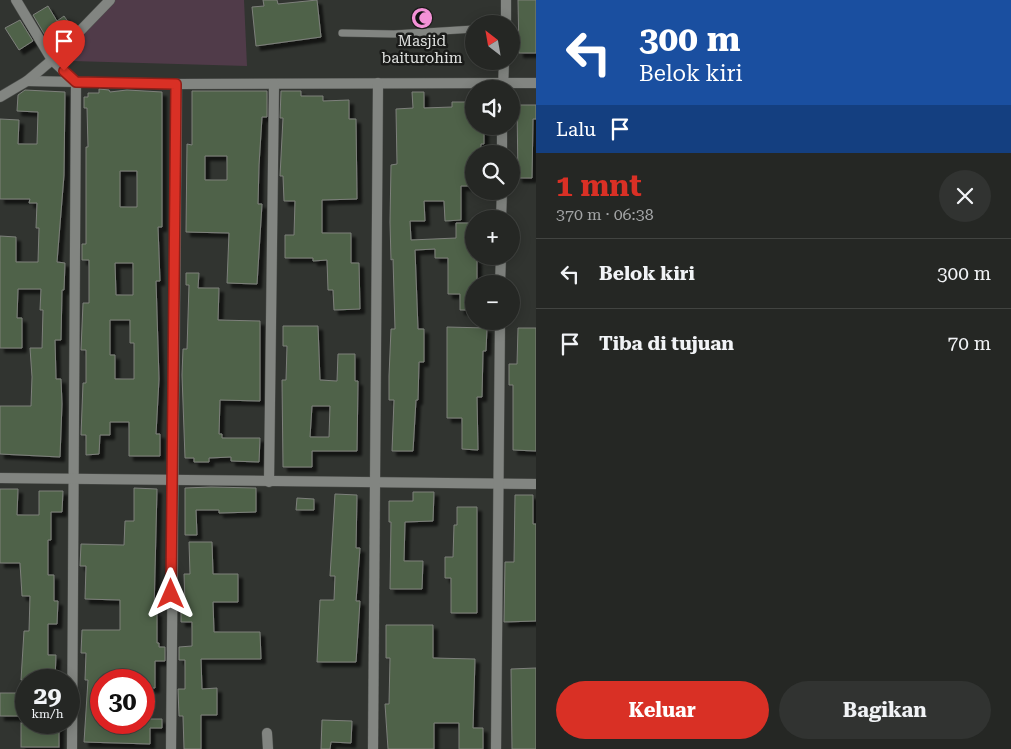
<!DOCTYPE html>
<html lang="id">
<meta charset="utf-8">
<style>
:root{--surface:#252724;--page:#313331;--text:#f1f3f6;--muted:#a3a5a6;--line:#424441;--accent:#d93025}
body{margin:0;font-family:"Roboto Serif",serif;background:var(--page);color:var(--text);height:100vh;display:flex;flex-direction:column;font-size:19px;white-space:nowrap}
*{box-sizing:border-box;margin:0}
p{font-size:16px;color:var(--muted)}
.icon{flex:none;width:28px;height:28px;fill:none;stroke:currentColor;stroke-width:2;stroke-linecap:round;stroke-linejoin:round}
.map{position:relative;flex:1;overflow:hidden}
.side{display:flex;flex-direction:column;background:var(--surface);width:475px}
.side>*{flex:none}
.guide{background:#1a4fa0;color:#fff;overflow:hidden}
.needle{width:32px;rotate:329deg}
.fabs{position:absolute;left:465px;top:15px;display:grid;gap:10px}
.fabs a{display:grid;place-items:center;width:55px;height:55px;border-radius:50%;background:var(--surface);box-shadow:0 2px 12px #0003,0 0 0 1px var(--line);font-size:25px}
.speed{position:absolute;left:15px;top:669px;display:flex;gap:10px;font-size:25px;font-weight:700;text-align:center}
.speed>*{display:grid;place-content:center;width:65px;height:65px;border-radius:50%;background:var(--surface);box-shadow:0 2px 12px #0003,0 0 0 1px var(--line);line-height:1}
.speed small{font-size:12px;font-weight:400}
.speed .limit{border:8px solid #d22;background:#fff;color:#111}
.pin{position:absolute;display:grid;place-items:center;width:42px;height:42px;color:#fff;margin:-51px -21px;border-radius:50% 50% 50% 0;rotate:-45deg;box-shadow:0 0 5px #0007}
.pin .icon{rotate:45deg}
.me{position:absolute;width:55px;margin:-28px;rotate:0deg;stroke-linejoin:round;filter:drop-shadow(0 0 4px #0008)}
.turn{display:flex;align-items:center;gap:18px;height:105px;padding:0 20px;font-size:22px}
.turn .icon{width:65px;height:65px;stroke-width:2.5}
.turn b{display:block;font-size:35px;line-height:42px}
.then{display:flex;align-items:center;height:48px;padding:0 20px;background:#0003;gap:10px;font-size:19px}
.round{display:grid;place-items:center;flex:none;width:52px;height:52px;border-radius:26px;background:var(--page)}
.head{display:flex;align-items:center;justify-content:space-between;height:85px;padding:0 20px}
h1{font-size:30px;font-weight:700;line-height:38px;color:var(--accent)}
.button{display:flex;gap:10px;margin-top:auto;padding:10px 20px}
.button a{flex:1;height:58px;border-radius:30px;background:var(--accent);color:#fff;font-size:20px;font-weight:700;line-height:58px;text-align:center}
.button a+a{background:var(--page);color:var(--text)}
ul{padding:0;list-style:none}
li{display:flex;align-items:center;gap:15px;height:70px;padding:0 20px;border-top:1px solid var(--line)}
li div{flex:1}
li b{display:block;font-size:19px}
li em{font-style:normal}
main{display:flex;flex:1;min-height:0}
.map>svg:first-child{display:block}
</style>
<main>
<div class="map">
<svg width="536" height="749" viewBox="0 0 536 749">
<defs>
<filter id="shadow"><feDropShadow dx="4.5" dy="4.5" stdDeviation="1" flood-color="#0009"/></filter>
</defs>
<rect width="100%" height="100%" fill="#313430"/>
<!-- green -->
<polygon fill="#503b49" points="114,0 244,0 247,66 72,61 68,55 69,47"/>
<!-- building -->
<g fill="#506249" stroke="#7d807b" fill-rule="evenodd" filter="url(#shadow)">
<polygon points="263,0 277,0 278,4 317,0 321,37 256,46 252,7 264,6"/>
<polygon points="518,0 536,0 536,53 519,53"/>
<polygon points="48,6 57,21 64,16 71,26 49,42 33,15"/>
<polygon points="20,20 33,41 19,50 5,28"/>
<path d="M99,89L109,90L110,92L127,90L162,92V227H158L160,281H156L159,379L156,434H160V456H129V422H110V435H100L99,454L86,455V435H81L83,383H86V350H81L83,303H89V260H82V244H86V147H88L87,108H84V97H88V93H99ZM120,171H137V207H120ZM115,263H133V295H116ZM110,320H130V343H134V379H115V355H110Z"/>
<polygon points="25,90 65,92 64,175 57,262 65,263 64,290 62,290 61,340 55,340 56,379 61,379 62,404 60,457 0,454 0,406 31,406 32,377 30,348 42,348 43,310 40,310 41,289 18,289 17,318 22,318 22,348 0,348 0,236 16,237 16,262 38,262 39,228 36,228 37,203 29,203 30,199 0,199 0,119 19,120 18,144 37,144 38,112 17,111 18,95"/>
<path d="M192,91H267V117H262L259,165L258,204H262L257,284L227,283L229,233L186,232L187,144L192,145ZM205,156H227V180H205Z"/>
<polygon points="281,91 301,91 301,96 323,96 323,101 349,100 349,119 356,119 357,199 322,200 322,233 351,233 351,263 359,263 360,309 334,310 333,290 328,290 327,260 313,261 313,258 285,258 285,235 294,235 295,201 284,201 283,176 280,176 283,118 280,118"/>
<polygon points="412,92 424,92 424,108 452,107 452,102 474,102 474,126 484,126 484,144 481,144 481,154 474,154 474,180 471,180 471,186 461,186 461,220 445,221 444,201 424,201 425,221 410,221 411,240 456,238 456,223 474,223 474,259 477,259 477,283 474,283 474,310 460,310 460,294 448,294 448,258 435,258 435,249 415,250 418,329 424,329 424,362 419,362 418,400 416,400 413,451 392,451 394,400 389,400 389,376 391,329 395,329 393,259 391,260 390,222 391,165 397,164 396,109 413,108"/>
<polygon points="517,105 536,105 536,119 533,119 532,178 518,178"/>
<polygon points="186,273 199,273 198,288 219,288 218,320 260,321 260,401 220,400 219,434 222,434 222,438 260,438 259,462 231,461 231,457 209,458 209,462 194,462 194,458 185,458 182,375 183,349 187,349 189,285 186,285"/>
<path d="M283,326H318L320,380L337,381L338,354H355V381H358L357,451H312V467H283L282,380H286L287,346H283ZM312,406H330L329,437H310Z"/>
<polygon points="447,327 487,328 486,351 483,351 482,397 477,397 478,450 462,449 462,418 447,418"/>
<polygon points="518,328 536,328 536,451 513,450 513,385 509,385 509,364 517,364"/>
<polygon points="211,487 256,488 256,512 219,513 219,510 196,510 197,535 185,535 185,488"/>
<polygon points="134,488 157,489 154,612 157,612 157,643 159,643 159,647 165,647 165,661 155,661 155,688 144,688 144,680 101,680 101,722 144,722 144,719 162,719 162,728 150,728 150,744 84,742 88,680 85,680 86,653 81,653 82,630 120,630 120,600 85,599 86,566 80,566 81,544 124,545 125,521 134,521"/>
<polygon points="0,489 18,489 17,515 39,515 39,491 63,491 62,512 51,512 51,540 48,540 48,575 54,575 54,601 58,601 57,624 48,624 48,655 56,655 55,679 21,680 24,631 29,631 30,596 22,596 20,563 0,563"/>
<polygon points="413,492 434,492 433,521 405,522 404,561 423,561 422,589 390,589 391,522 389,522 389,501 413,501"/>
<polygon points="335,494 357,495 356,548 360,548 356,601 360,601 356,662 317,662 320,600 334,600 335,576 330,576"/>
<polygon points="515,495 533,495 533,524 536,524 536,621 504,622 505,562 514,562"/>
<polygon points="297,498 314,499 314,510 296,510"/>
<polygon points="457,507 477,507 477,613 451,613 451,578 445,578 445,557 453,557 454,525 457,525"/>
<polygon points="189,542 212,542 213,574 238,574 238,602 213,602 214,632 260,632 261,659 201,659 202,689 217,688 217,715 201,715 201,749 184,749 183,716 179,716 178,689 185,689 185,660 179,660 179,647 192,646 192,622 181,622 181,604 185,604 184,574 190,574"/>
<polygon points="386,625 433,625 433,658 475,659 473,728 483,728 483,749 459,749 459,723 434,723 434,749 388,749 385,704 389,704 390,658 386,658"/>
<polygon points="536,668 536,749 512,749 511,669"/>
<rect x="0" y="693" width="26" height="23"/>
<polygon points="322,720 352,721 351,743 331,742 330,749 321,749"/>
<rect x="21" y="723" width="38" height="24"/>
</g>
<g fill="none" stroke-linecap="round" stroke-linejoin="round">
<!-- lane casing -->
<g stroke="#4d4f4c" stroke-width="8">
<polyline id="lane" points="342,33 394,34 474,29"/>
</g>
<!-- street casing -->
<g stroke="#4d4f4c" stroke-width="11">
<g id="street">
<polyline points="16,0 52,60 76,82 72,749"/>
<polyline points="506,0 506,24"/>
<polyline points="27,81 177,84 536,83"/>
<polyline points="503,89 504,61"/>
<polyline points="0,97 27,81 52,60 110,0"/>
<polyline points="502,154 502,126"/>
<polyline points="501,219 502,191"/>
<polyline points="500,284 501,256"/>
<polyline points="0,478 536,484"/>
<polyline points="269,482 274,84"/>
<polyline points="267,733 268,749"/>
<polyline points="171,749 177,84"/>
<polyline points="373,749 378,83"/>
<polyline points="496,749 500,321"/>
</g>
</g>
<!-- lane -->
<use href="#lane" stroke="#828581" stroke-width="7"/>
<!-- street -->
<use href="#street" stroke="#828581" stroke-width="10"/>
</g>
<g fill="none" stroke-linecap="round" stroke-linejoin="round">
<!-- route casing -->
<g stroke="#8d1f18" stroke-width="12">
<polyline id="route" points="64,71 76,82 176,84 171,594"/>
</g>
<!-- route -->
<use href="#route" stroke="#d93025" stroke-width="9"/>
</g>
<!-- icons -->
<defs>
<g id="mosque-disc" transform="scale(1.125)"><circle r="9.5" fill="#f391d6" stroke="#1a1b19"/><path d="M3.5-4.9A6 6 0 1 0 3.5 4.9A5 5 0 1 1 3.5-4.9Z" fill="#111"/></g>
</defs>
<g fill-rule="evenodd">
<use href="#mosque-disc" x="422" y="18"/>
</g>
<g text-anchor="middle" dominant-baseline="central" stroke-width="5" stroke-linejoin="round" paint-order="stroke">
<!-- poi labels -->
<g font-size="15" fill="#e0e2e0" stroke="#1a1b19">
<text x="422" y="41">Masjid<tspan x="422" dy="17">baiturohim</tspan></text>
</g>
</g>
</svg>
<div class="fabs">
<a><svg class="needle" viewBox="-14 -14 28 28"><path d="M0-13l5 13h-10z" fill="#e53935"/><path d="M0 13l5-13h-10z" fill="#a3a5a6"/></svg></a>
<a><svg class="icon" aria-label="sound" viewBox="0 0 24 24"><path d="M4 9h4l5-4v14l-5-4H4zM17 9q2 3 0 6"/></svg></a>
<a><svg class="icon" aria-label="search" viewBox="0 0 24 24"><circle cx="10" cy="10" r="6"/><path d="M15 15l6 6"/></svg></a>
<a>+</a>
<a>−</a>
</div>
<div class="speed"><div>29<small>km/h</small></div><div class="limit">30</div></div>
<div class="pin" style="left:64px;top:71px;background:#d93025"><svg class="icon" aria-label="arrive" viewBox="0 0 24 24"><path d="M6 21V4h12l-3 4 3 4H6"/></svg></div>
<svg class="me" style="left:171px;top:594px" viewBox="-20 -20 40 40"><path d="M0-17L14 15 0 8-14 15z" fill="#d93025" stroke="#fff" stroke-width="4"/></svg>
</div>
<section class="side">
<div class="guide">
<div class="turn"><svg class="icon" aria-label="left" viewBox="0 0 24 24"><path d="M17 20v-9H6M10 6l-5 5 5 5"/></svg><div><b>300 m</b>Belok kiri</div></div>
<div class="then">Lalu<svg class="icon" aria-label="arrive" viewBox="0 0 24 24"><path d="M6 21V4h12l-3 4 3 4H6"/></svg></div>
</div>
<div class="head"><div><h1>1 mnt</h1><p>370 m · 06:38</p></div><a class="round"><svg class="icon" aria-label="close" viewBox="0 0 24 24"><path d="M6 6l12 12M18 6L6 18"/></svg></a></div>
<ul>
<li><svg class="icon" aria-label="left" viewBox="0 0 24 24"><path d="M17 20v-9H6M10 6l-5 5 5 5"/></svg><div><b>Belok kiri</b></div><em>300 m</em></li>
<li><svg class="icon" aria-label="arrive" viewBox="0 0 24 24"><path d="M6 21V4h12l-3 4 3 4H6"/></svg><div><b>Tiba di tujuan</b></div><em>70 m</em></li>
</ul>
<div class="button"><a>Keluar</a><a>Bagikan</a></div>
</section>
</main>
